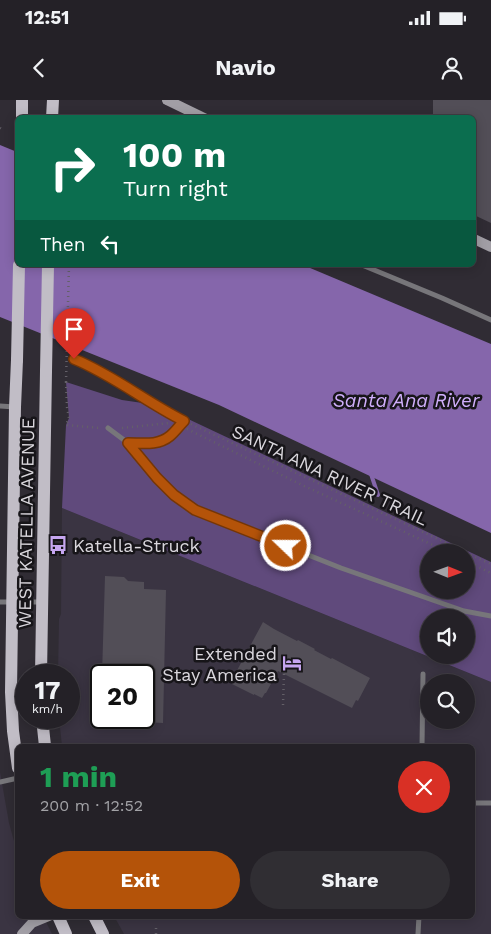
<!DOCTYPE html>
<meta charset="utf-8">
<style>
:root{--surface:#242127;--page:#302e33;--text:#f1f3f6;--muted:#a3a3a7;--line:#413e44;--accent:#b45309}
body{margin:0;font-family:"Work Sans",sans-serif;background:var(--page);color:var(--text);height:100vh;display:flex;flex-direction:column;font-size:19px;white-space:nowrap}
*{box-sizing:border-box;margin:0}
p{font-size:16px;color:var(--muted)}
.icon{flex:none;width:28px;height:28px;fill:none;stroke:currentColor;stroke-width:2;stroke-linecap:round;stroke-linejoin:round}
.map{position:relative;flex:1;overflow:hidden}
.drawer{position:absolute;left:15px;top:644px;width:460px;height:175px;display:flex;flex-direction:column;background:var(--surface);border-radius:8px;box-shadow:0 2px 12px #0003,0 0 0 1px var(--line)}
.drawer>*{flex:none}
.top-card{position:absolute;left:15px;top:15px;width:461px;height:152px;border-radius:8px;box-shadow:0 2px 12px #0003,0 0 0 1px var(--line);background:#0b6e4f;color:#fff;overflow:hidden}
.needle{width:32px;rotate:91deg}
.buttons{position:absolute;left:420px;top:444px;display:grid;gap:10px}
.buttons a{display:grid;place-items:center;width:55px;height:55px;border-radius:50%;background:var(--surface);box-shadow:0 2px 12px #0003,0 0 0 1px var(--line);font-size:25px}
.speed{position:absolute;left:15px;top:564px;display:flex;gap:10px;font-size:25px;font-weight:700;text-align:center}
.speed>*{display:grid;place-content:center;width:65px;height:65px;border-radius:50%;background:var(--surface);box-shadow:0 2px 12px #0003,0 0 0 1px var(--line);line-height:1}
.speed small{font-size:12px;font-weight:400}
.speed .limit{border:2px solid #111;border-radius:8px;background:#fff;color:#111}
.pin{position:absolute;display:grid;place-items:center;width:42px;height:42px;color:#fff;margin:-51px -21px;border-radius:50% 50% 50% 0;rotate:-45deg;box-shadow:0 0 5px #0007}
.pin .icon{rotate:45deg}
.me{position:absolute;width:55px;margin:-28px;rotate:292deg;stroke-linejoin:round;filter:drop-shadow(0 0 4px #0008)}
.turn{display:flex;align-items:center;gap:18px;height:105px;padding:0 25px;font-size:22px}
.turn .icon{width:65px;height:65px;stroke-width:2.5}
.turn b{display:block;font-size:35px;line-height:42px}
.then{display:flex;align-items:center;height:48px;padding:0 25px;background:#0003;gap:10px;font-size:19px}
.round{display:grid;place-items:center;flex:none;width:52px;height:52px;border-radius:26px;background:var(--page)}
.headline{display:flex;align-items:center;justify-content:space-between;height:85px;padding:0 25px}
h1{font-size:30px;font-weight:700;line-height:38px;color:#1e9e55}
.cta{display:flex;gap:10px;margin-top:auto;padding:10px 25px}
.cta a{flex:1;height:58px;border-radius:30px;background:var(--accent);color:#fff;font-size:20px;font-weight:700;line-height:58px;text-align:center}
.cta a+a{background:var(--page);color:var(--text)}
.status{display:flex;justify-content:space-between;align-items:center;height:35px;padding:0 25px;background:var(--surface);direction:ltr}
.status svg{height:14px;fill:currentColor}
header{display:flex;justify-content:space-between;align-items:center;height:65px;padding:0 25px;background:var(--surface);font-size:22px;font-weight:700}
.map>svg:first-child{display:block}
</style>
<div class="status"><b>12:51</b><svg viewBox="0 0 49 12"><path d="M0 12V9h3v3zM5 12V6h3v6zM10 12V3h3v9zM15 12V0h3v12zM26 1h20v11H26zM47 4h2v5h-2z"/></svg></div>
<header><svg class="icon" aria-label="back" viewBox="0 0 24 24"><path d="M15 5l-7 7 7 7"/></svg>Navio<svg class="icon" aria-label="person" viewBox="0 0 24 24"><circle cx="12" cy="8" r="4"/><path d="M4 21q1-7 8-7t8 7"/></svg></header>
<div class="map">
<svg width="491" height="834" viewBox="0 0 491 834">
<rect width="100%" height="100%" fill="#302c34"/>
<!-- built -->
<g fill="#3a3442" fill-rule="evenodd">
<path d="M62,408L491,582V834H124L114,816H472V646H62L59,618H69V575H58L59,519L61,514ZM101,575H144V618H101ZM429,582H466V620H429Z"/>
<polygon points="0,672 9,723 17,752 18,816 43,816 52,834 0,834"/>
</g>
<!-- green -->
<path fill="#604a7c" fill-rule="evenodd" d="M66,282L122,300L163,306L186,318L491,462V582L62,408L66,325L69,318ZM429,452H466V490H429ZM429,518H466V555H429Z"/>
<!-- water -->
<polygon fill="#8566ab" points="0,45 17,52 18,165 303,165 491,244 491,433 219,305 0,217"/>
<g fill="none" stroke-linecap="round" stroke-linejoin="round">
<!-- stream -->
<polyline stroke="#8566ab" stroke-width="4" points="371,374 378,395"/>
</g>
<!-- building -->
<g fill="#524e57">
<polygon points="433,0 491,0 491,123 474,115 474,18 433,18"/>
<polygon points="105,476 124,477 128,481 144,482 144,489 166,490 163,623 144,622 144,575 102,575"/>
<polygon points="263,522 274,529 297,541 298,540 315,549 314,550 331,559 332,558 370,578 358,601 356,600 352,608 278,571 266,593 265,593 262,598 254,594 254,595 232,584 235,577 234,576"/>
</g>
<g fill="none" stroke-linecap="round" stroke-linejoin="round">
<!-- path -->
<g stroke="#646068" stroke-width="2.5" stroke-dasharray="1 4" stroke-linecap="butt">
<polyline points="0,28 3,30"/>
<polyline points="66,282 67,307 69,318 66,325 101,328"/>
<polyline points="191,324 466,452"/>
<polyline points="122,328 169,323"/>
<polyline points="187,329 302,385 448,452"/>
<polyline points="466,453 491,464"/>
<polyline points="466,461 491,473"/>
<polyline points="283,605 284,574"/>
<polyline points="156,834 156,827"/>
</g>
<!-- lane -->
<g stroke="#77767a" stroke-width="5">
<polyline points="362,165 442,198 491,220"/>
<path d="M74,259C113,276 146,302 184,321L170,336L154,343H128"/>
<polyline points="0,306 15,307"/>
<polyline points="108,328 128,343 157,378 175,395 195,410 341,468 464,511 491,516"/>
<polyline points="0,502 42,502"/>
<polyline points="422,646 423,574"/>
<polyline points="0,682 18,678"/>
<polyline points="472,703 491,703"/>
<polyline points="418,834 419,816"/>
</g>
<!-- secondary -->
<g stroke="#a19ea5" stroke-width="10">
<polyline points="167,0 204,18"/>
<polyline points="474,139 491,147"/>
<polyline points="22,834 32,823 49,816"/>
</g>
<!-- primary -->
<g stroke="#c1bdc6" stroke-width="12">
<polyline points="22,18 22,0"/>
<polyline points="52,18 53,0"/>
<polyline points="17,260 15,307 11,592 13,631 18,668"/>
<polyline points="41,575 46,271"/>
<polyline points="42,618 45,646"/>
<polyline points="58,816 66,834"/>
<polyline points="94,816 103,834"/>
</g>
<!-- path-bridge -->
<polyline stroke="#646068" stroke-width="2.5" stroke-dasharray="1 4" stroke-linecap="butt" points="66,282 69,165"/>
<!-- primary-bridge -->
<g stroke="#c1bdc6" stroke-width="12">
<polyline points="17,260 19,165"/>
<polyline points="46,271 48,165"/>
</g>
</g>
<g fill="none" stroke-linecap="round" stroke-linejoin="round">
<!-- route casing -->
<g stroke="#753606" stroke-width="12">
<path id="route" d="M74,259C113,275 146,302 184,321C179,326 175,332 170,336C158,346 142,343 128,343L157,378L174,395L195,410L286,446"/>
</g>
<!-- route -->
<use href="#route" stroke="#b45309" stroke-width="9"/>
</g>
<!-- icons -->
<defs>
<g id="bus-bare" transform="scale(1.5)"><path d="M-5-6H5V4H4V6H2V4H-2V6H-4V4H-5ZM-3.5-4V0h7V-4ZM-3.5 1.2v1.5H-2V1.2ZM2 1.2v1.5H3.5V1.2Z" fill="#c6a6f0" stroke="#171519" stroke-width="2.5" paint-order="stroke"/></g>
<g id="hotel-bare" transform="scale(1.5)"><path d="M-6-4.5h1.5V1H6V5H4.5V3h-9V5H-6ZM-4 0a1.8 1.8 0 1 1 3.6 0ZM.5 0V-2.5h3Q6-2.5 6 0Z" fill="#c6a6f0" stroke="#171519" stroke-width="2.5" paint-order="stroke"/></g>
</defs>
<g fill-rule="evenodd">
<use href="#bus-bare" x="58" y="445"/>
<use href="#hotel-bare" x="292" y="563"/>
</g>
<g text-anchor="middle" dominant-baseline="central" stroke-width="5" stroke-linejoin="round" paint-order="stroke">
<!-- street labels -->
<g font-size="18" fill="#dad7dd" stroke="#171519">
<text transform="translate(330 375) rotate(25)">SANTA ANA RIVER TRAIL</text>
<text transform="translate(26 423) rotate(-89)">WEST KATELLA AVENUE</text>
</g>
<!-- poi labels -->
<g font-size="18" fill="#dad7dd" stroke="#171519" text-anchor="start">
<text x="73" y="445">Katella-Struck</text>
<text x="277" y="553" text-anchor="end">Extended<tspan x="277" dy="21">Stay America</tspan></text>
</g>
<!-- water labels -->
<g font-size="19" font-style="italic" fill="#d0affb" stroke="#171519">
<text x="406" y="300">Santa Ana River</text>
</g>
</g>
</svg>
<div class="buttons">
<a><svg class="needle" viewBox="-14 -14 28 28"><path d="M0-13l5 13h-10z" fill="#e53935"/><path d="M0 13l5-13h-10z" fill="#a3a3a7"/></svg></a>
<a><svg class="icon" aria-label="sound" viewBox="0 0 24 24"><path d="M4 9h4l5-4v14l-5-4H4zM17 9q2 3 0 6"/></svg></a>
<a><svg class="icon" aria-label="search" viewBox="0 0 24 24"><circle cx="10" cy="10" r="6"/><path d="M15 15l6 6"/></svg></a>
</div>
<div class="speed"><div>17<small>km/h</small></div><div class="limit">20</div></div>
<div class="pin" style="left:74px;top:259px;background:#d93025"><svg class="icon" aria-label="arrive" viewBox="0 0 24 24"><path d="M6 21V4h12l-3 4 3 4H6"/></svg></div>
<svg class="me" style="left:286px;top:446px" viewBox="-20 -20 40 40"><circle r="17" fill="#b45309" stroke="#fff" stroke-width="3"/><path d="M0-11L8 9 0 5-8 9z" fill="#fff"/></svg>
<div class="top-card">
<div class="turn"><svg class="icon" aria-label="right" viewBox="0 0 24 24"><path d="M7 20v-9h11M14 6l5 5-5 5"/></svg><div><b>100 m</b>Turn right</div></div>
<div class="then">Then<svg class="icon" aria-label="left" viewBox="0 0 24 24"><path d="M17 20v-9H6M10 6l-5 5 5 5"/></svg></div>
</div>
<section class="drawer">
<div class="headline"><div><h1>1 min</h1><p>200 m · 12:52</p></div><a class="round" style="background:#d93025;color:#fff"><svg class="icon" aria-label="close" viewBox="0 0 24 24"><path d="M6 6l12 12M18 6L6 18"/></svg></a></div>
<div class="cta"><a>Exit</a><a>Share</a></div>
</section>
</div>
